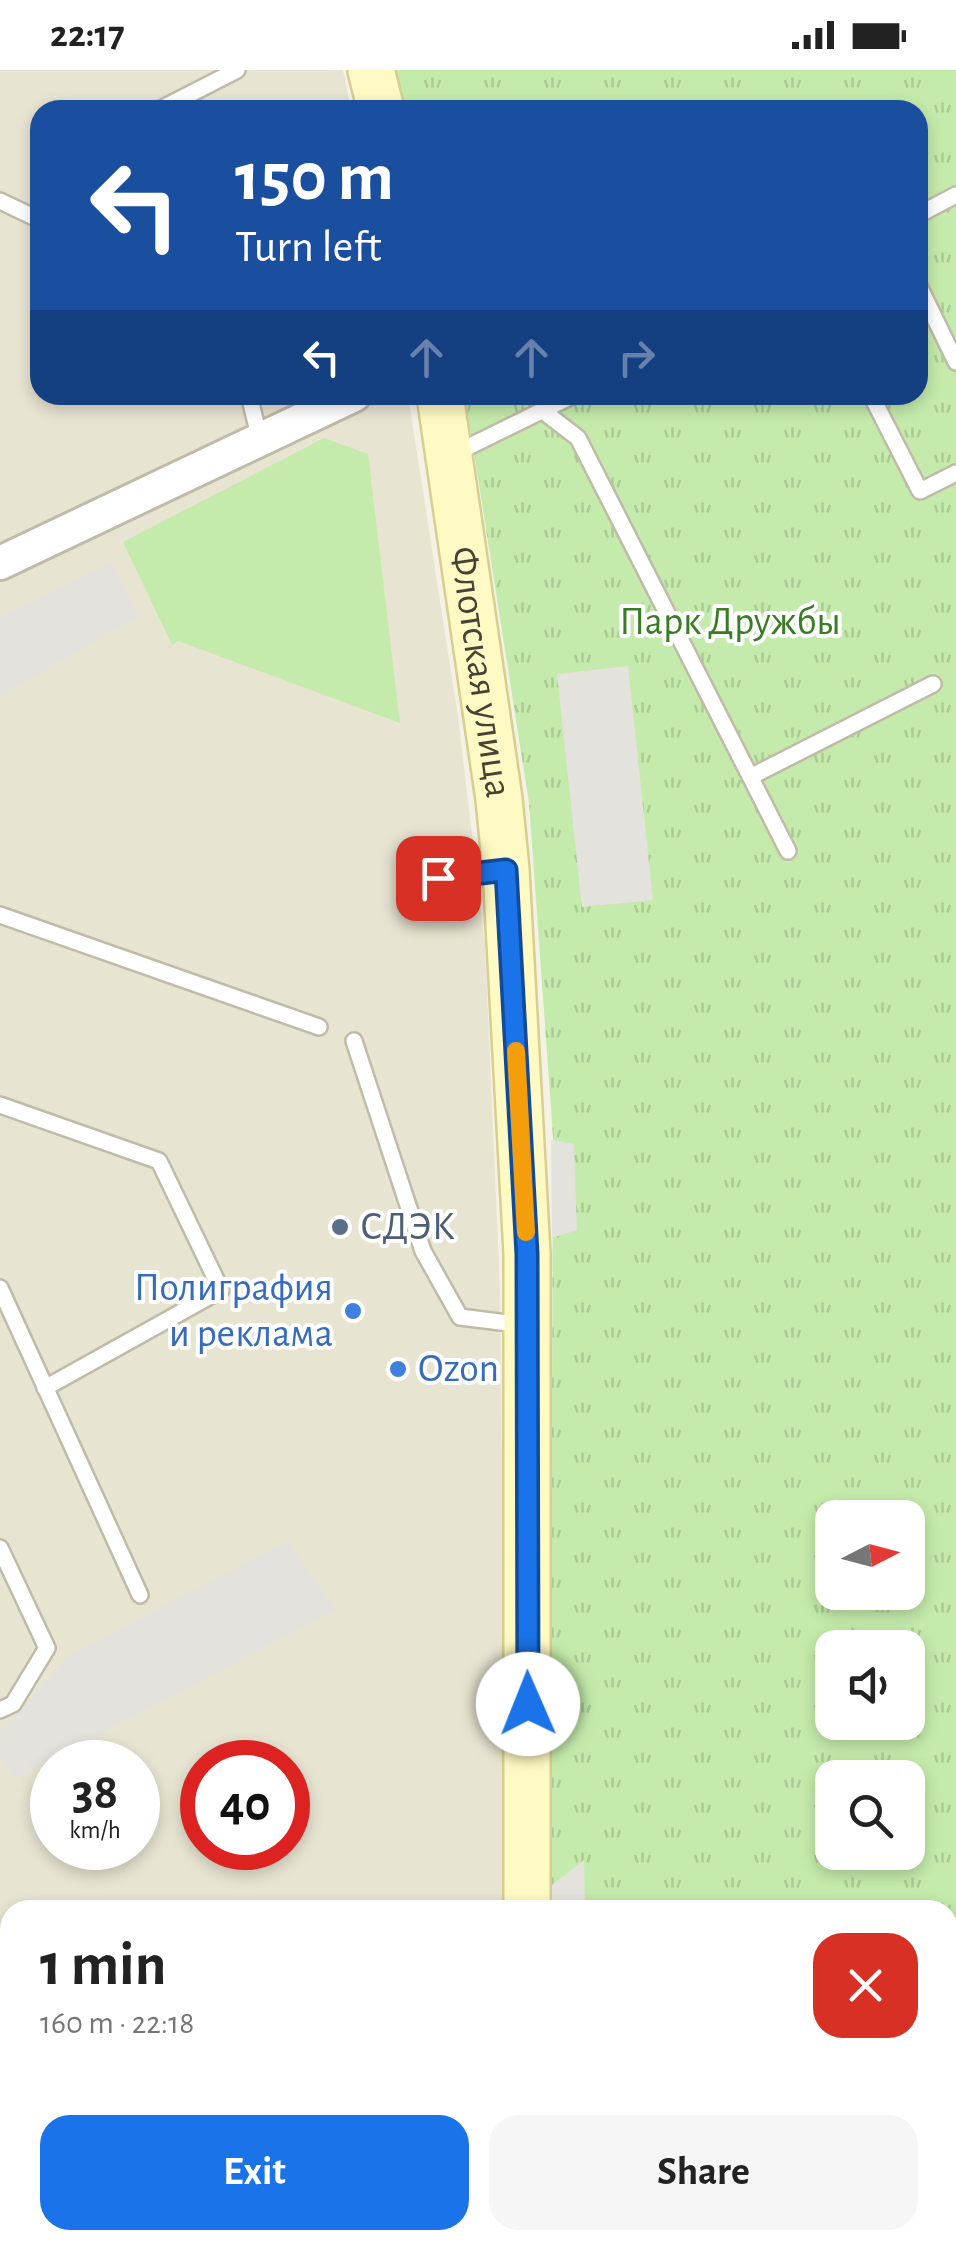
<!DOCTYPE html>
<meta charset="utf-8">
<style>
:root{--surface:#fff;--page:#f6f6f6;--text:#222;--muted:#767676;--accent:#1a73e8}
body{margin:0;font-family:"Alegreya Sans",sans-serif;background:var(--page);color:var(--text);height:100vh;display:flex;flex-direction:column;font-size:38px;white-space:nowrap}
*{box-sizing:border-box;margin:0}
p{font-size:32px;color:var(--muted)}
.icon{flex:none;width:55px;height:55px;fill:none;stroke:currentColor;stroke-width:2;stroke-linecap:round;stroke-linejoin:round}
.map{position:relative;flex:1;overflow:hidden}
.details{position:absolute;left:0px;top:1830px;width:958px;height:350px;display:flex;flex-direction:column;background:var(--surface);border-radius:30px 30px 0 0;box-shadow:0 5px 15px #0003}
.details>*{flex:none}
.banner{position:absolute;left:30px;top:30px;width:898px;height:305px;border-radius:30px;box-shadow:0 5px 15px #0003;background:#1a4fa0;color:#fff;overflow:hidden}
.needle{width:65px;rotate:84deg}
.fabs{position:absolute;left:815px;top:1430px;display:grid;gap:20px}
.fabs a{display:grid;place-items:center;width:110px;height:110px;border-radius:20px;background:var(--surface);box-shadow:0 5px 15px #0003;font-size:50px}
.speed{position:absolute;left:30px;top:1670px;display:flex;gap:20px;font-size:50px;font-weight:700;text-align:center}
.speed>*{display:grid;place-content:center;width:130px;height:130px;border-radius:50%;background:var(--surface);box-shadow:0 5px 15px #0003;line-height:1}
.speed small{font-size:25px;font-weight:400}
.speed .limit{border:15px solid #d22;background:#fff;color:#111}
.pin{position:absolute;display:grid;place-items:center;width:85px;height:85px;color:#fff;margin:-42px;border-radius:20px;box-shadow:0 5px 15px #0006}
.me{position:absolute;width:110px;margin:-55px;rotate:359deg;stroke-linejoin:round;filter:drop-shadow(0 0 8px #0008)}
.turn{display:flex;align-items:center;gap:35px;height:210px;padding:0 40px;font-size:45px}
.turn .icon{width:130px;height:130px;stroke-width:2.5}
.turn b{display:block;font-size:70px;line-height:85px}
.lanes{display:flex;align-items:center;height:95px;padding:0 40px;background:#0003;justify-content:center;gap:50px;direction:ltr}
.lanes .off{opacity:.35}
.round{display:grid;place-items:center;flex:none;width:105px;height:105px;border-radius:30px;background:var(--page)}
.head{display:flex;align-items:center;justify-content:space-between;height:170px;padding:0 40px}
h1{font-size:60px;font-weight:700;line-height:75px}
.primary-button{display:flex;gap:20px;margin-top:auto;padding:20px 40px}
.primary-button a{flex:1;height:115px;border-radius:30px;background:var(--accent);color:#fff;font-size:40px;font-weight:700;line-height:115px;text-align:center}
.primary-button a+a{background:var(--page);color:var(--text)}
.status{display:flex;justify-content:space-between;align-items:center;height:70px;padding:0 50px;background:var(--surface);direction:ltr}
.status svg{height:28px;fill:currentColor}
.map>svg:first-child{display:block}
</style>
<div class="status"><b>22:17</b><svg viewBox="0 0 49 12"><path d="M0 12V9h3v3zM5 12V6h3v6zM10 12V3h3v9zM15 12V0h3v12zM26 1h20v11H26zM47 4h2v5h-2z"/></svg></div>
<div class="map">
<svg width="956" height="2180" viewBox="0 0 956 2180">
<defs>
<pattern id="park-tufts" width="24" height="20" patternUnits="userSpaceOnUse" patternTransform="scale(2.5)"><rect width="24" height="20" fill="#c4ebab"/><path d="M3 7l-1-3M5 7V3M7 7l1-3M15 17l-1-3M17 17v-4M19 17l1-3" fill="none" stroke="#aacb94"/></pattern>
</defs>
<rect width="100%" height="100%" fill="#f4f1e5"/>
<!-- residential -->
<path fill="#e8e4d2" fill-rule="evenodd" d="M0,0H343L351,40H40V325H408L458,647L485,875L500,1219L503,1484V1840H10V2170H513V2180H0ZM52,1692H138V1778H52ZM202,1692H288V1778H202Z"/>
<!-- grass -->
<polygon fill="#c4ebab" points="324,368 368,384 400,653 178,571 172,575 123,472"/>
<!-- park -->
<path fill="url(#park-tufts)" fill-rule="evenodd" d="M395,0H956V2180H562V2170H948V1840H550L553,1066L529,733L465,325H918V40H404ZM832,1448H908V1522H832ZM832,1578H908V1652H832ZM832,1708H908V1782H832Z"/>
<!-- parking -->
<g fill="#e4e2dd">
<polygon points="112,492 139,546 0,626 0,547"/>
<polygon points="628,596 653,830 582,837 557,604"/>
<polygon points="551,1070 574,1074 577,1160 552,1168"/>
<polygon points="288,1471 336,1540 14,1709 0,1686 0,1662 69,1586"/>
<polygon points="584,1790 585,1840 552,1840 552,1815"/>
</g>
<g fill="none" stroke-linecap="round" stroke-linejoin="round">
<!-- lane casing -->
<g stroke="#c0bba7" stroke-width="20">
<g id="lane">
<polyline points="159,40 237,0"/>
<polyline points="0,131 40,150"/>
<polyline points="918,145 956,125"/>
<polyline points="918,214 956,292"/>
<polyline points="249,325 260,370"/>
<polyline points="871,325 920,421 956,403"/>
<polyline points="543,341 578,368 788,781"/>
<polyline points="452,385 574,325"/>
<polyline points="752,706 933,614"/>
<polyline points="416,811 503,800"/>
<polyline points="0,845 319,957"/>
<polyline points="354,971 423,1181 460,1247 524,1255"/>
<polyline points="0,1035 159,1091 221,1220 45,1318"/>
<polyline points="0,1218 140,1525"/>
<polyline points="0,1478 47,1578 13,1634 0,1640"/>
<polyline points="0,2044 10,2048"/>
</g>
</g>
<!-- street casing -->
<g stroke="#c0bba7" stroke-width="38">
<polyline id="street" points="0,493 354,325"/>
</g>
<!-- secondary casing -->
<g stroke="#d6cf91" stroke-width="50">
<g id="secondary">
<polyline points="371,0 381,40"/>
<path id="s1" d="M440,325L499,729L506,800L527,1184V1840"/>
<polyline points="540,2170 540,2180"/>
</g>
</g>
<!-- lane -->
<use href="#lane" stroke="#fff" stroke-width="15"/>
<!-- street -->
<use href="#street" stroke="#fff" stroke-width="32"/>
<!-- secondary -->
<use href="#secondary" stroke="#fff9c3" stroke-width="45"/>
</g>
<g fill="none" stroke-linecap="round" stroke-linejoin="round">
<!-- route casing -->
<g stroke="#114b97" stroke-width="25">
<polyline id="route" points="438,808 506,800 527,1184 528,1634"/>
</g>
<!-- route -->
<use href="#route" stroke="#1a73e8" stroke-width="18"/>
<!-- slow -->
<polyline stroke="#f59e0b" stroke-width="18" points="516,981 526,1162"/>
</g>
<!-- markers -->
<circle fill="#5c6f8a" stroke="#fff" stroke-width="4" cx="340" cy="1157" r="10"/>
<g fill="#3f7fe0" stroke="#fff" stroke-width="4">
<circle cx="353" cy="1241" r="10"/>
<circle cx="398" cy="1299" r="10"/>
</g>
<g text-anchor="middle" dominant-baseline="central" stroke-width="8" stroke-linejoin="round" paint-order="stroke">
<!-- park labels -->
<g font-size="40" fill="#387c23" stroke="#fff">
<text x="730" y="552">Парк Дружбы</text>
</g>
<!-- street labels -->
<g font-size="40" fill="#464234" stroke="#fff">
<text stroke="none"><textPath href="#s1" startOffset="280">Флотская улица</textPath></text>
</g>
<!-- service labels -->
<g font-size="40" fill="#4e5e75" stroke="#fff" text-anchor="start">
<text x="360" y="1157">СДЭК</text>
</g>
<!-- shop labels -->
<g font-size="40" fill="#366cbe" stroke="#fff" text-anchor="end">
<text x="333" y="1218">Полиграфия<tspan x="333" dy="46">и реклама</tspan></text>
<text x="418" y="1299" text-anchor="start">Ozon</text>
</g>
</g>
</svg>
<div class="fabs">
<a><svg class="needle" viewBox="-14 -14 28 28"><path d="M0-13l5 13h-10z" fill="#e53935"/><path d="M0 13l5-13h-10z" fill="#767676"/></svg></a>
<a><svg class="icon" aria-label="sound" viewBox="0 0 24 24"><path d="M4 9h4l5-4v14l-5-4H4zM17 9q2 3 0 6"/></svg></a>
<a><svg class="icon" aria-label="search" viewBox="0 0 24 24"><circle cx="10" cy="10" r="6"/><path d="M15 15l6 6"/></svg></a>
</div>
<div class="speed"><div>38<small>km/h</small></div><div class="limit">40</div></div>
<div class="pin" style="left:438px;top:808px;background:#d93025"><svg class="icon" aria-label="arrive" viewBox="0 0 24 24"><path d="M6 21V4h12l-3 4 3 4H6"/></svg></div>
<svg class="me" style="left:528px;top:1634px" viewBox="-20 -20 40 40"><circle r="19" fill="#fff"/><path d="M0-13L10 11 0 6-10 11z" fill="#1a73e8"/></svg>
<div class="banner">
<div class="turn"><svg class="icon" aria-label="left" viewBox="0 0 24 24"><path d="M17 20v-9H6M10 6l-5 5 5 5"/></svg><div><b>150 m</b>Turn left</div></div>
<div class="lanes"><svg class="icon" aria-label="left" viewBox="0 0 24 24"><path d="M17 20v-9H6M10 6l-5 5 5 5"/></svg><svg class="icon off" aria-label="ahead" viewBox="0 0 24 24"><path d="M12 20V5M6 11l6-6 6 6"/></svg><svg class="icon off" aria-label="ahead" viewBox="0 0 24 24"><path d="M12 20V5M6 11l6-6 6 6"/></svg><svg class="icon off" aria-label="right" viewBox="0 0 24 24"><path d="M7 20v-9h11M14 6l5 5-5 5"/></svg></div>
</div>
<section class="details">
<div class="head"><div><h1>1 min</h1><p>160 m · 22:18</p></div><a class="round" style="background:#d93025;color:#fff"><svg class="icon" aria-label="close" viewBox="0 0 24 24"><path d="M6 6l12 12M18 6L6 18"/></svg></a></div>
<div class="primary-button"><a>Exit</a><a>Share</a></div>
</section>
</div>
